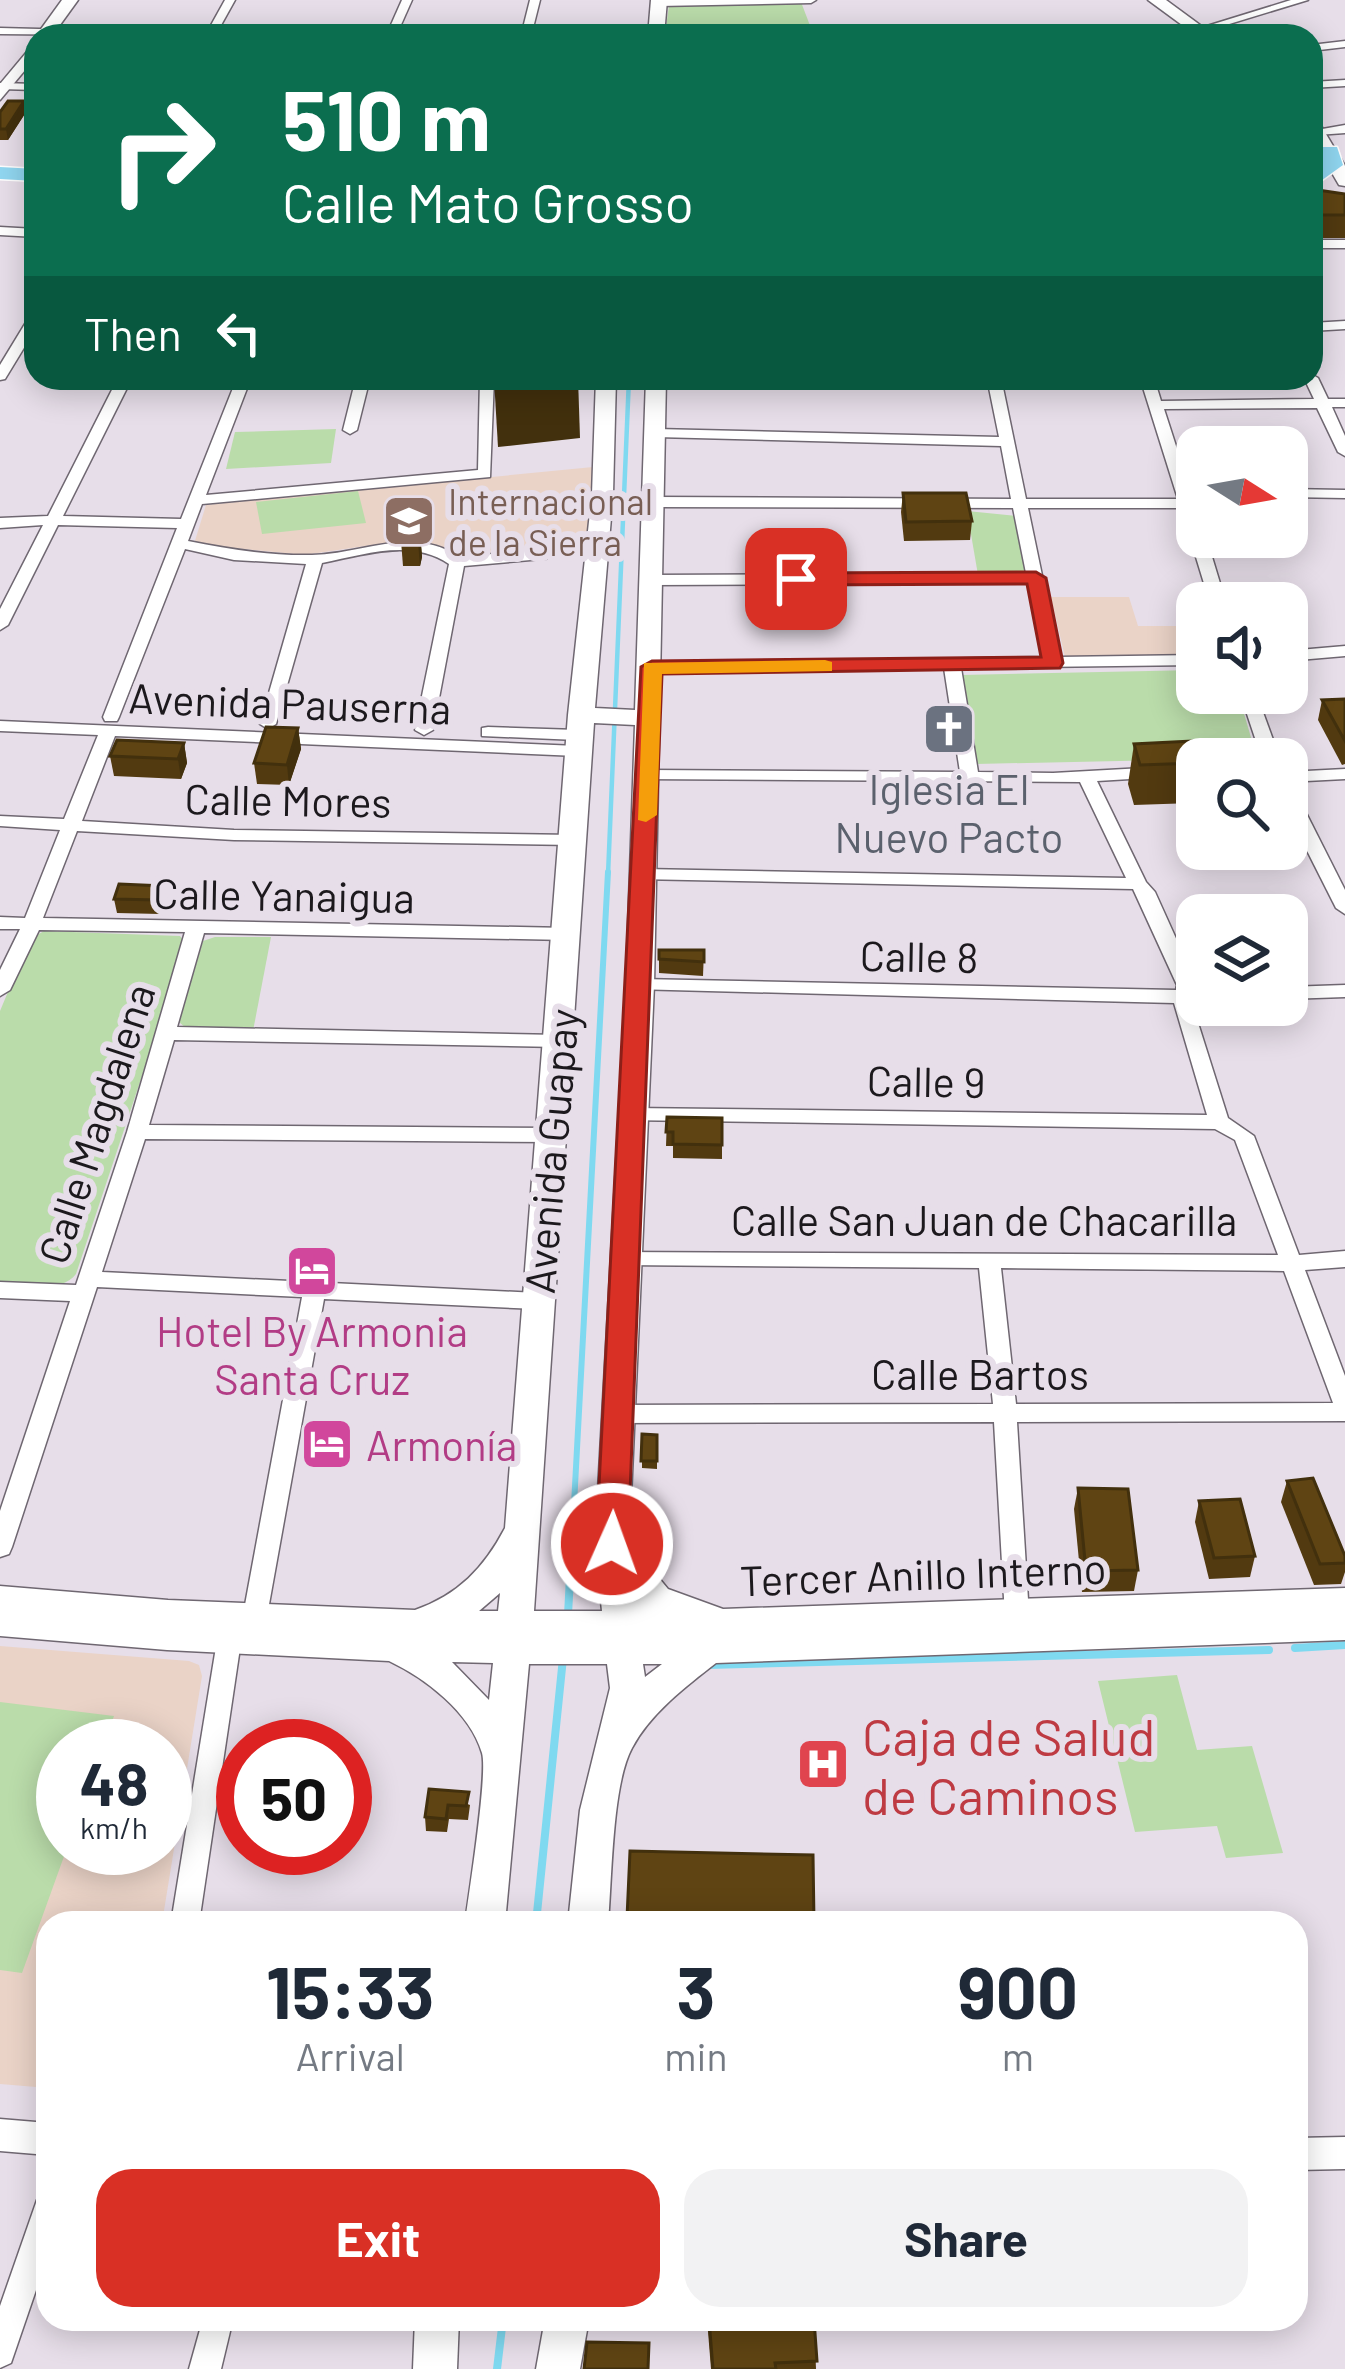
<!DOCTYPE html>
<meta charset="utf-8">
<style>
:root{--surface:#fff;--page:#f2f2f3;--text:#1f2937;--muted:#747a83;--accent:#d93025}
body{margin:0;font-family:Barlow,sans-serif;background:var(--page);color:var(--text);height:100vh;display:flex;flex-direction:column;font-size:45px;white-space:nowrap}
*{box-sizing:border-box;margin:0}
p{font-size:39px;color:var(--muted)}
.icon{flex:none;width:66px;height:66px;fill:none;stroke:currentColor;stroke-width:2;stroke-linecap:round;stroke-linejoin:round}
.map{position:relative;flex:1;overflow:hidden}
.side{position:absolute;left:36px;top:1911px;width:1272px;height:420px;display:flex;flex-direction:column;background:var(--surface);border-radius:36px;box-shadow:0 6px 30px #0003}
.side>*{flex:none}
.guide{position:absolute;left:24px;top:24px;width:1299px;height:366px;border-radius:36px;box-shadow:0 6px 30px #0003;background:#0b6e4f;color:#fff;overflow:hidden}
.needle{width:78px;rotate:101deg}
.tools{position:absolute;left:1176px;top:426px;display:grid;gap:24px}
.tools a{display:grid;place-items:center;width:132px;height:132px;border-radius:24px;background:var(--surface);box-shadow:0 6px 30px #0003;font-size:60px}
.speed{position:absolute;left:36px;top:1719px;display:flex;gap:24px;font-size:60px;font-weight:700;text-align:center}
.speed>*{display:grid;place-content:center;width:156px;height:156px;border-radius:50%;background:var(--surface);box-shadow:0 6px 30px #0003;line-height:1}
.speed small{font-size:30px;font-weight:400}
.speed .limit{border:18px solid #d22;background:#fff;color:#111}
.pin{position:absolute;display:grid;place-items:center;width:102px;height:102px;color:#fff;margin:-51px;border-radius:24px;box-shadow:0 6px 18px #0006}
.me{position:absolute;width:132px;margin:-66px;rotate:2deg;stroke-linejoin:round;filter:drop-shadow(0 0 9px #0008)}
.turn{display:flex;align-items:center;gap:42px;height:252px;padding:0 60px;font-size:54px}
.turn .icon{width:156px;height:156px;stroke-width:2.5}
.turn b{display:block;font-size:84px;line-height:102px}
.then{display:flex;align-items:center;height:114px;padding:0 60px;background:#0003;gap:24px;font-size:45px}
.eta{display:flex;justify-content:space-evenly;align-items:center;height:204px;text-align:center}
.eta b{font-size:72px;font-weight:700;line-height:84px}
.primary-button{display:flex;gap:24px;margin-top:auto;padding:24px 60px}
.primary-button a{flex:1;height:138px;border-radius:36px;background:var(--accent);color:#fff;font-size:48px;font-weight:700;line-height:138px;text-align:center}
.primary-button a+a{background:var(--page);color:var(--text)}
.map>svg:first-child{display:block}
</style>
<div class="map">
<svg width="1345" height="2369" viewBox="0 0 1345 2369">
<rect width="100%" height="100%" fill="#e7dee9"/>
<!-- education -->
<g fill="#ead3c7" fill-rule="evenodd">
<polygon points="593,467 591,544 474,556 413,539 304,555 194,544 206,505"/>
<polygon points="1051,597 1129,597 1138,626 1197,626 1197,656 1065,657"/>
<path d="M0,1646L189,1661L199,1665L202,1676L162,1923H48V2088L0,2084ZM63,1746H165V1848H63Z"/>
</g>
<!-- green -->
<g fill="#badcaa">
<polygon points="801,2 814,36 665,36 669,5"/>
<polygon points="336,429 331,463 226,469 235,432"/>
<polygon points="358,491 366,523 262,534 256,502"/>
<polygon points="967,511 1017,516 1026,573 978,575"/>
<polygon points="1197,670 1197,693 1238,693 1257,758 976,764 961,675"/>
<path d="M44,931L180,936L186,944L76,1274C61,1294 23,1285 0,1284V1011L30,939Z"/>
<polygon points="215,937 271,937 253,1031 187,1029 179,1022 203,941"/>
<polygon points="1177,1675 1197,1750 1252,1746 1283,1853 1226,1858 1217,1826 1135,1832 1098,1681"/>
<polygon points="0,1702 114,1716 103,1746 63,1746 63,1848 67,1848 22,1973 0,1970"/>
</g>
<g fill="none" stroke-linecap="round" stroke-linejoin="round">
<!-- stream-far2 -->
<polyline stroke="#7fd9f0" stroke-width="4.5" points="608,875 629,378"/>
<!-- stream-far1 -->
<polyline stroke="#7fd9f0" stroke-width="6" points="573,1523 608,872"/>
<!-- stream -->
<g stroke="#7fd9f0" stroke-width="8">
<polyline points="568,1615 573,1520"/>
<polyline points="1295,1648 1345,1645"/>
<polyline points="708,1665 1269,1650"/>
<polyline points="536,1923 563,1658"/>
<polyline points="497,2369 503,2319"/>
</g>
<!-- minor casing -->
<g stroke="#6f6771" stroke-width="3">
<g id="minor">
<polygon points="225,0 235,0 215,36 205,36"/>
<polygon points="402,0 412,0 396,36 386,36"/>
<polygon points="530,0 540,0 531,36 521,36"/>
<polygon points="658,0 816,0 811,3 659,6 654,3"/>
<polygon points="1291,0 1308,0 1203,32 1194,30"/>
<polygon points="0,28 195,33 200,36 0,34"/>
<polygon points="1345,41 1345,47 1311,51 1311,45"/>
<polygon points="1345,80 1345,86 1311,88 1311,82"/>
<polygon points="0,83 36,84 36,90 0,89"/>
<polygon points="1345,125 1345,133 1317,135 1311,131"/>
<polygon points="0,227 36,229 36,237 0,235"/>
<rect x="1311" y="240" width="34" height="8"/>
<polygon points="36,313 36,328 5,379 0,380 0,365 31,314"/>
<polygon points="1345,321 1345,329 1311,331 1311,323"/>
<path d="M1311,374L1318,378L1328,399H1345V407H1332L1345,436V456L1338,452L1317,408L1164,409L1197,511V537H1206L1226,603H1210L1181,508H1028L1059,657L1197,655V665L961,668L978,772L1053,773L1197,765V775L1097,781L1146,882L1155,892L1197,985V1003L1193,1007L1228,1118L1254,1136L1299,1255L1345,1251V1267L1305,1270L1345,1376V1421L1017,1422L1029,1616L1026,1623L1017,1626L1008,1623L1005,1616L994,1422L615,1423L607,1420L604,1414L607,1408L615,1405L993,1404L979,1268L623,1265L612,1257L615,1252L1278,1255L1235,1140L1215,1129L625,1120L622,1115L625,1110L632,1108L1207,1115L1174,1003L633,989L630,985L640,979L1176,990L1177,985L1133,889L637,879L634,875L643,869L1126,878L1080,782L642,779V771L648,770L960,772L944,668L652,672L644,667L646,664L1043,657L1028,583L653,585L645,580L653,575L1026,573L1013,508L655,507L647,502L655,497L1011,499L1001,446L656,437L649,433L656,429L999,437L987,378H1001L1026,499H1178L1140,378H1154L1161,401L1314,399L1304,378H1311ZM1001,1268L1284,1271L1333,1403L1016,1404Z"/>
<path d="M118,378H132L63,516L181,519L237,378H251L206,495L478,470L480,378H494L490,477L202,504L188,541C228,549 270,556 312,555C365,554 410,525 460,557L599,544L607,549L599,554L464,566L433,730L424,735L415,730L449,564C410,538 364,555 322,563L276,724L268,729L260,724L306,564L234,560L185,549L119,717L117,721H105L103,717L177,528L58,525L8,625L0,630V609L43,525L0,528V518L48,516Z"/>
<polygon points="356,378 370,378 357,430 350,434 343,430"/>
<polygon points="1287,489 1345,490 1345,498 1287,497"/>
<polygon points="1345,646 1345,656 1287,661 1287,651"/>
<polygon points="1240,693 1256,693 1280,759 1262,759"/>
<polygon points="0,721 577,746 586,751 577,756 115,736 82,821 234,830 574,835 583,840 574,845 234,840 77,831 43,918 567,928 576,934 567,940 204,933 177,1027 559,1035 569,1041 559,1047 174,1040 149,1125 553,1128 563,1135 553,1142 145,1139 102,1272 537,1293 545,1295 548,1301 545,1307 537,1309 324,1299 266,1621 263,1628 254,1631 245,1628 242,1621 302,1297 97,1287 12,1547 9,1554 0,1557 0,1511 70,1301 0,1298 0,1282 76,1285 127,1132 185,932 39,930 10,990 0,996 0,970 20,929 0,929 0,917 25,918 60,830 0,826 0,816 64,819 98,735 0,731"/>
<polygon points="488,727 577,730 586,735 577,740 482,736 482,728"/>
<polygon points="1345,769 1345,779 1287,782 1287,772"/>
<polygon points="1287,788 1296,793 1345,890 1345,914 1336,908 1287,811"/>
<polygon points="1345,985 1345,997 1287,999 1287,987"/>
<polygon points="229,1631 238,1634 241,1641 199,1923 171,1923 217,1641 220,1634"/>
<polygon points="48,2195 48,2255 11,2363 0,2368 0,2306 37,2200"/>
<polygon points="203,2319 233,2319 221,2369 189,2369"/>
</g>
</g>
<!-- tertiary casing -->
<g stroke="#6f6771" stroke-width="3">
<g id="tertiary">
<polygon points="0,2119 48,2123 48,2155 0,2151"/>
<polygon points="1345,2137 1345,2169 1296,2170 1296,2138"/>
</g>
</g>
<!-- secondary casing -->
<g stroke="#6f6771" stroke-width="3">
<g id="secondary">
<polygon points="62,0 78,0 52,36 36,36"/>
<polygon points="651,0 667,0 664,36 648,36"/>
<polygon points="1148,0 1166,0 1215,36 1197,36"/>
<polygon points="36,41 36,57 0,100 0,84"/>
<polygon points="1311,118 1317,119 1345,166 1345,186 1339,185 1311,137"/>
<path d="M596,378H616L613,494L595,708L635,710L646,378H666L654,985L629,1542L668,1589L723,1609L1345,1588V1640L716,1663C685,1687 650,1714 632,1748C612,1785 612,1878 608,1923H568L580,1810L610,1688L607,1664H529L505,1923H465C469,1893 488,1774 482,1753C470,1712 425,1678 389,1661L167,1650L0,1636V1586L168,1600L415,1610C458,1595 484,1568 505,1528L568,715L592,494ZM594,723L635,725L626,985L595,1544L602,1611H534ZM500,1593L498,1611H479ZM452,1662L493,1663L489,1700ZM643,1664H662L645,1677Z"/>
<polygon points="415,2319 459,2319 457,2369 413,2369"/>
<polygon points="545,2319 589,2319 580,2369 536,2369"/>
</g>
</g>
<!-- primary casing -->
<g stroke="#fff" stroke-width="3">
<g id="primary">
<polygon points="1323,147 1337,147 1343,165 1311,188 1311,173 1323,163"/>
<polygon points="0,167 36,169 36,181 0,179"/>
</g>
</g>
<!-- minor -->
<use href="#minor" fill="#fff" fill-rule="evenodd"/>
<!-- tertiary -->
<use href="#tertiary" fill="#fff" fill-rule="evenodd"/>
<!-- secondary -->
<use href="#secondary" fill="#fff" fill-rule="evenodd"/>
<!-- primary -->
<use href="#primary" fill="#91d7f1" fill-rule="evenodd"/>
</g>
<!-- wall -->
<g fill="#523a10">
<polygon points="0,112 26,112 8,140 0,140"/>
<polygon points="1311,189 1345,194 1345,238 1311,238"/>
<polygon points="903,493 972,521 970,540 904,541 901,512"/>
<polygon points="419,520 422,557 420,566 403,566 400,528"/>
<polygon points="1345,699 1345,764 1342,765 1318,720 1322,700"/>
<polygon points="298,728 301,749 289,785 257,784 254,763"/>
<polygon points="184,743 187,763 181,779 114,776 110,756"/>
<polygon points="1134,744 1197,759 1197,779 1193,803 1134,805 1128,784"/>
<polygon points="163,886 165,899 160,914 117,913 114,899"/>
<polygon points="659,950 704,950 703,976 659,973"/>
<polygon points="667,1117 722,1118 722,1159 673,1158 673,1146 666,1146"/>
<polygon points="642,1434 657,1435 657,1469 642,1468"/>
<polygon points="1287,1481 1345,1556 1345,1572 1341,1584 1314,1585 1281,1502"/>
<polygon points="1078,1488 1138,1570 1134,1591 1082,1592 1074,1509"/>
<polygon points="1199,1501 1255,1556 1250,1577 1209,1579 1195,1522"/>
<polygon points="429,1789 470,1805 468,1820 449,1819 447,1832 426,1831 425,1817"/>
<polygon points="630,1851 813,1855 814,1923 627,1923"/>
<polygon points="707,2319 814,2319 816,2369 711,2369"/>
</g>
<!-- shaded-wall -->
<g fill="#42300d">
<polygon points="24,101 26,112 8,140 6,129"/>
<polygon points="503,378 578,378 580,438 498,447 494,379"/>
<polygon points="419,520 422,557 420,566 417,529"/>
<polygon points="298,728 301,749 289,785 287,765"/>
<polygon points="184,743 187,763 181,779 178,759"/>
<polygon points="163,886 165,899 160,914 158,900"/>
</g>
<!-- building -->
<g fill="#5f4413" stroke="#42300d" stroke-width="3">
<polygon points="8,101 24,101 6,129 0,129 0,112"/>
<polygon points="1311,189 1345,194 1345,215 1311,215"/>
<polygon points="903,493 966,493 972,521 906,522"/>
<polygon points="403,517 419,520 417,529 400,528"/>
<polygon points="1345,699 1345,741 1322,700"/>
<polygon points="266,727 298,728 287,765 254,763"/>
<polygon points="117,740 184,743 178,759 110,756"/>
<polygon points="1192,741 1198,759 1197,763 1140,765 1134,744"/>
<polygon points="119,884 163,886 158,900 114,899"/>
<polygon points="659,950 704,950 704,962 659,959"/>
<polygon points="667,1117 722,1118 722,1145 673,1144 673,1132 666,1132"/>
<polygon points="642,1434 657,1435 657,1461 641,1461"/>
<polygon points="1313,1478 1345,1556 1345,1563 1320,1564 1287,1481"/>
<polygon points="1078,1488 1128,1489 1138,1570 1086,1571"/>
<polygon points="1240,1499 1255,1556 1214,1558 1199,1501"/>
<polygon points="429,1789 469,1792 466,1806 448,1805 446,1819 425,1817"/>
<polygon points="630,1851 813,1855 814,1922 627,1918"/>
<polygon points="709,2319 814,2319 817,2361 775,2363 776,2369 713,2369"/>
<polygon points="587,2342 649,2343 648,2369 584,2369"/>
</g>
<!-- route -->
<polygon fill="#d93025" stroke="#8d1f18" stroke-width="3" points="1036,572 1046,578 1063,663 1060,668 662,674 628,1544 623,1553 612,1557 601,1553 596,1544 641,667 652,661 1041,657 1027,584 796,585 786,579 796,573"/>
<!-- slow -->
<polygon fill="#f59e0b" points="825,660 832,662 832,671 662,674 657,815 646,822 638,820 644,663"/>
<!-- icons -->
<defs>
<g id="school-square" transform="scale(2.7)"><rect x="-9" y="-9" width="18" height="18" rx="4" fill="#8d6e63" stroke="#e7dee9"/><path d="M0-5L7-2L0 1L-7-2ZM-4 1L0 2.5L4 1V4Q0 6-4 4Z" fill="#fff"/></g>
<g id="church-square" transform="scale(2.7)"><rect x="-9" y="-9" width="18" height="18" rx="4" fill="#6b7280" stroke="#e7dee9"/><path d="M-1.2-6h2.4v3.5h3.3v2.4h-3.3V6h-2.4V-.1h-3.3v-2.4h3.3Z" fill="#fff"/></g>
<g id="hotel-square" transform="scale(2.7)"><rect x="-9" y="-9" width="18" height="18" rx="4" fill="#d1479c" stroke="#e7dee9"/><path d="M-6-4.5h1.5V1H6V5H4.5V3h-9V5H-6ZM-4 0a1.8 1.8 0 1 1 3.6 0ZM.5 0V-2.5h3Q6-2.5 6 0Z" fill="#fff"/></g>
<g id="hospital-square" transform="scale(2.7)"><rect x="-9" y="-9" width="18" height="18" rx="4" fill="#e0444e" stroke="#e7dee9"/><path d="M-5-5h3v3.5h4V-5h3V5h-3V1.5h-4V5h-3Z" fill="#fff"/></g>
</defs>
<g fill-rule="evenodd">
<use href="#school-square" x="409" y="521"/>
<use href="#church-square" x="949" y="729"/>
<use href="#hotel-square" x="312" y="1271"/>
<use href="#hotel-square" x="327" y="1444"/>
<use href="#hospital-square" x="823" y="1764"/>
</g>
<g text-anchor="middle" dominant-baseline="central" stroke-width="12" stroke-linejoin="round" paint-order="stroke">
<!-- far-education labels -->
<g font-size="36" fill="#785e54" stroke="#e7dee9" text-anchor="start">
<text x="448" y="500">Internacional<tspan x="448" dy="41">de la Sierra</tspan></text>
</g>
<!-- street labels -->
<g font-size="42" fill="#1c191d" stroke="#e7dee9">
<text transform="translate(290 702) rotate(2)">Avenida Pauserna</text>
<text transform="translate(288 799) rotate(1)">Calle Mores</text>
<text transform="translate(284 894) rotate(1)">Calle Yanaigua</text>
<text transform="translate(919 955) rotate(1)">Calle 8</text>
<text transform="translate(926 1080) rotate(1)">Calle 9</text>
<text transform="translate(95 1123) rotate(-72)">Calle Magdalena</text>
<text transform="translate(550 1151) rotate(-85)">Avenida Guapay</text>
<text x="984" y="1219">Calle San Juan de Chacarilla</text>
<text x="980" y="1373">Calle Bartos</text>
<text transform="translate(923 1573) rotate(-2)">Tercer Anillo Interno</text>
</g>
<!-- worship labels -->
<g font-size="42" fill="#5b616d" stroke="#e7dee9">
<text x="949" y="788">Iglesia El<tspan x="949" dy="48">Nuevo Pacto</tspan></text>
</g>
<!-- hotel labels -->
<g font-size="42" fill="#b23c85" stroke="#e7dee9">
<text x="312" y="1330">Hotel By Armonia<tspan x="312" dy="48">Santa Cruz</tspan></text>
<text x="366" y="1444" text-anchor="start">Armonía</text>
</g>
<!-- near-health labels -->
<g font-size="51" fill="#be3a42" stroke="#e7dee9" text-anchor="start">
<text x="862" y="1735">Caja de Salud<tspan x="862" dy="59">de Caminos</tspan></text>
</g>
</g>
</svg>
<div class="tools">
<a><svg class="needle" viewBox="-14 -14 28 28"><path d="M0-13l5 13h-10z" fill="#e53935"/><path d="M0 13l5-13h-10z" fill="#747a83"/></svg></a>
<a><svg class="icon" aria-label="sound" viewBox="0 0 24 24"><path d="M4 9h4l5-4v14l-5-4H4zM17 9q2 3 0 6"/></svg></a>
<a><svg class="icon" aria-label="search" viewBox="0 0 24 24"><circle cx="10" cy="10" r="6"/><path d="M15 15l6 6"/></svg></a>
<a><svg class="icon" aria-label="layers" viewBox="0 0 24 24"><path d="M12 4l9 5-9 5-9-5zM3 14l9 5 9-5"/></svg></a>
</div>
<div class="speed"><div>48<small>km/h</small></div><div class="limit">50</div></div>
<div class="pin" style="left:796px;top:579px;background:#d93025"><svg class="icon" aria-label="arrive" viewBox="0 0 24 24"><path d="M6 21V4h12l-3 4 3 4H6"/></svg></div>
<svg class="me" style="left:612px;top:1544px" viewBox="-20 -20 40 40"><circle r="17" fill="#d93025" stroke="#fff" stroke-width="3"/><path d="M0-11L8 9 0 5-8 9z" fill="#fff"/></svg>
<div class="guide">
<div class="turn"><svg class="icon" aria-label="right" viewBox="0 0 24 24"><path d="M7 20v-9h11M14 6l5 5-5 5"/></svg><div><b>510 m</b>Calle Mato Grosso</div></div>
<div class="then">Then<svg class="icon" aria-label="left" viewBox="0 0 24 24"><path d="M17 20v-9H6M10 6l-5 5 5 5"/></svg></div>
</div>
<section class="side">
<div class="eta">
<div><b>15:33</b><p>Arrival</p></div>
<div><b>3</b><p>min</p></div>
<div><b>900</b><p>m</p></div>
</div>
<div class="primary-button"><a>Exit</a><a>Share</a></div>
</section>
</div>
